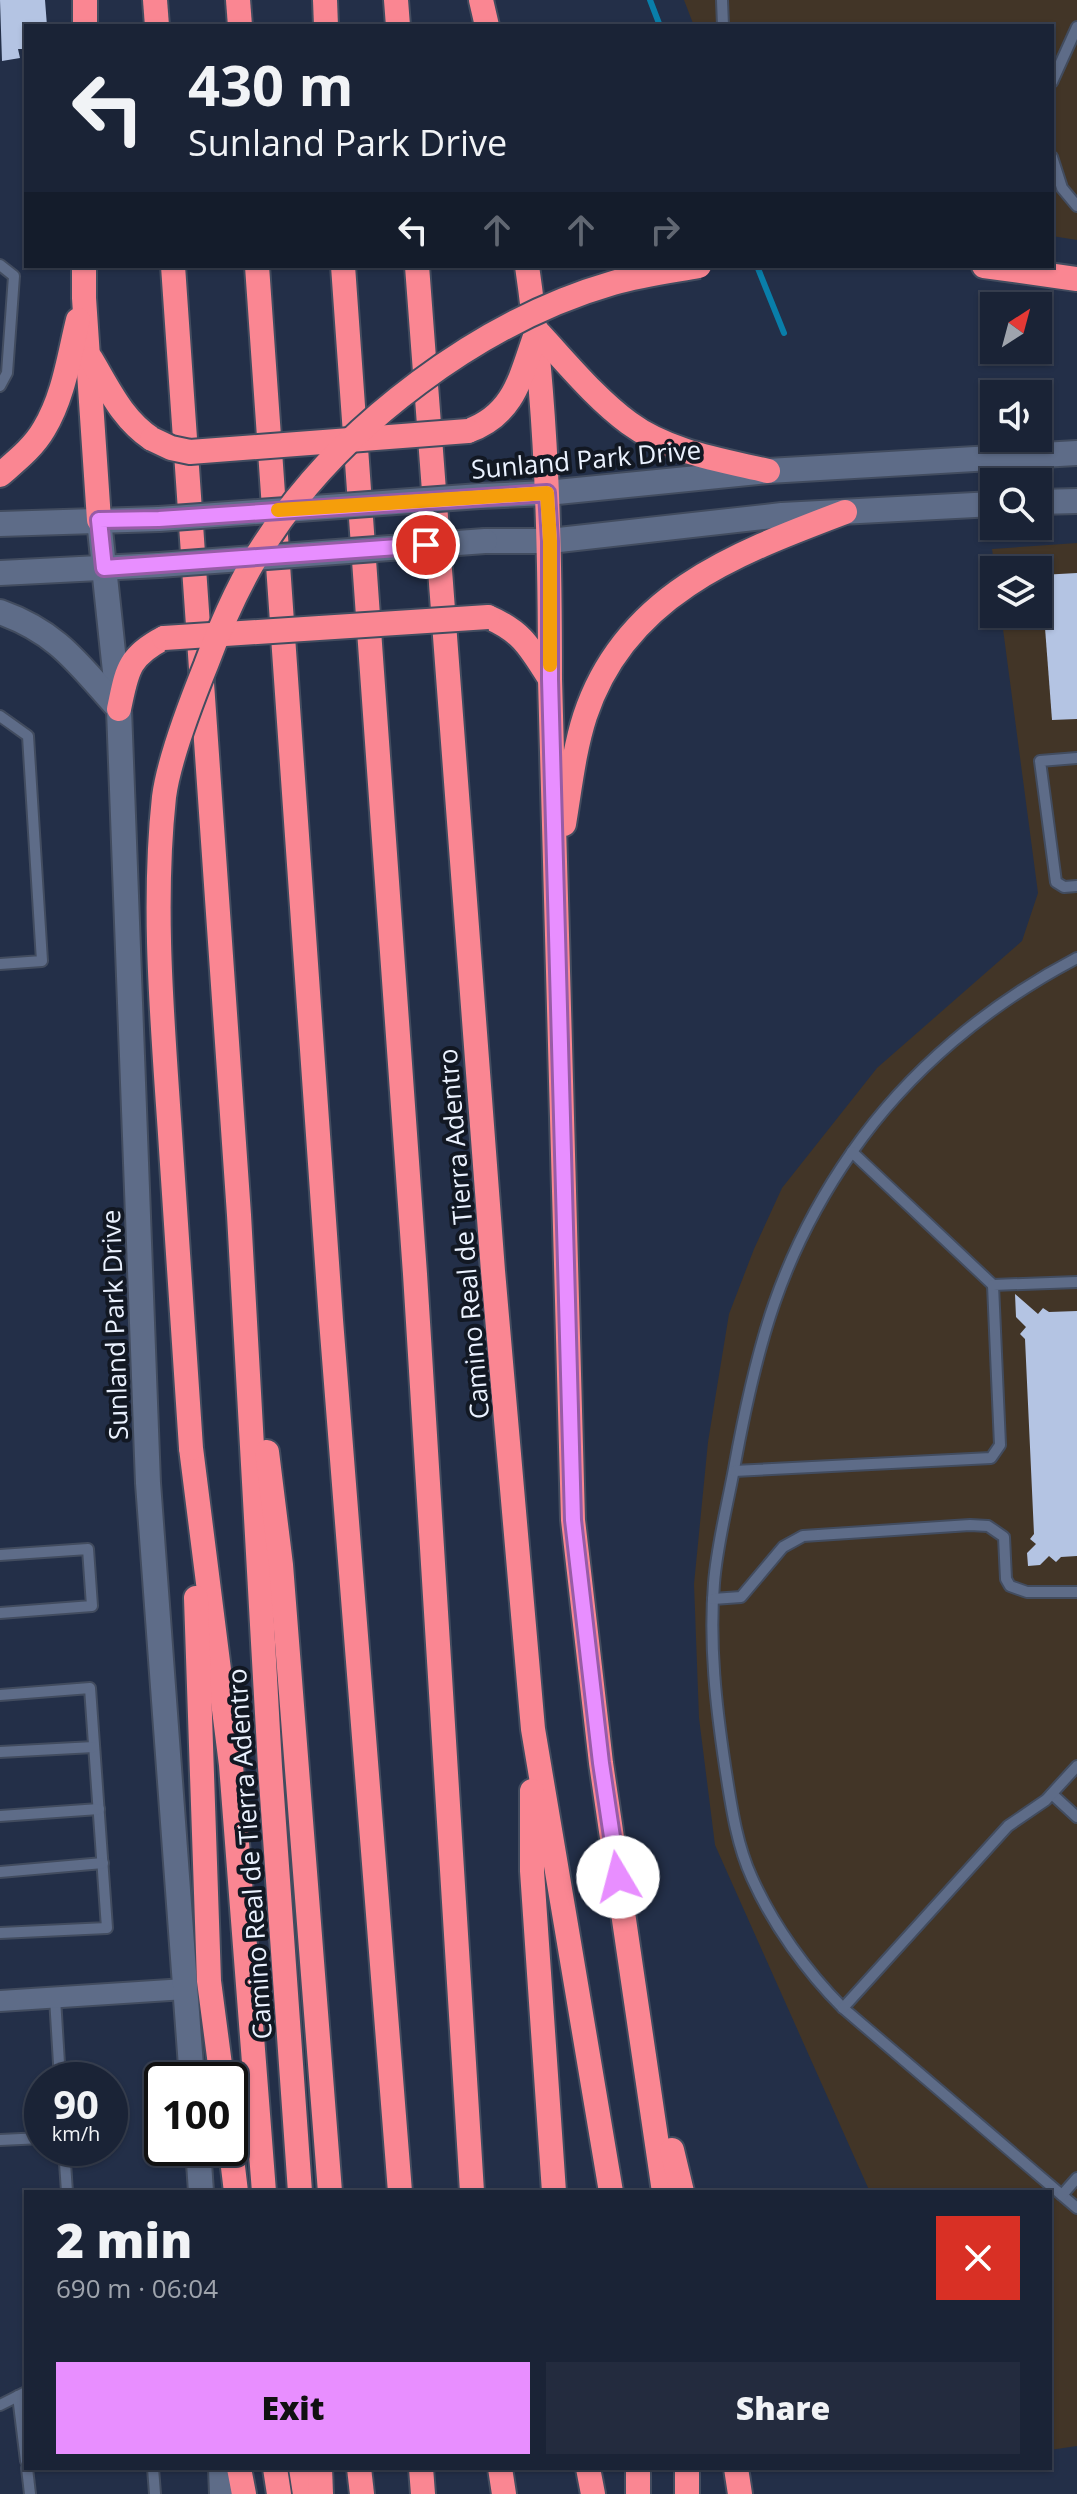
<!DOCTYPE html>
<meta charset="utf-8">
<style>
:root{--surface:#1a2336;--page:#232b3e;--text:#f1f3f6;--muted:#9fa4ad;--line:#384051;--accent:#e88eff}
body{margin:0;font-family:"Open Sans",sans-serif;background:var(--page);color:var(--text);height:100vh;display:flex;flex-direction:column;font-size:30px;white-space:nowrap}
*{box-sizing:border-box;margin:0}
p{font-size:26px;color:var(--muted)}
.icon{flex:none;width:44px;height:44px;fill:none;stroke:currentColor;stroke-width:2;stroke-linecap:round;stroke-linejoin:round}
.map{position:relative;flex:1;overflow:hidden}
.details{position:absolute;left:24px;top:2190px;width:1028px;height:280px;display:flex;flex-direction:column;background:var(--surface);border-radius:0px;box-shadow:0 2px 6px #0004,0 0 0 2px var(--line)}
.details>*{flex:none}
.hud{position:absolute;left:24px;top:24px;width:1030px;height:244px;border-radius:0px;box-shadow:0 2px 6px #0004,0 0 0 2px var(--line);background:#1a2336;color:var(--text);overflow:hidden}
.needle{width:52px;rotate:36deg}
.controls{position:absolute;left:980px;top:292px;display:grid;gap:16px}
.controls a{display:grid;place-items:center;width:72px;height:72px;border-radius:0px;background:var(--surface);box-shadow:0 2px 6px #0004,0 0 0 2px var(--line);font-size:40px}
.speed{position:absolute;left:24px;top:2062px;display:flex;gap:16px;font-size:40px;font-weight:700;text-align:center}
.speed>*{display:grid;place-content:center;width:104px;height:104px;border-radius:50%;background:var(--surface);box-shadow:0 2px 6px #0004,0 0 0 2px var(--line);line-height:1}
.speed small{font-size:20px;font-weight:400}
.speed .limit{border:4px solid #111;border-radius:12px;background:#fff;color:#111}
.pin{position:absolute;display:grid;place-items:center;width:68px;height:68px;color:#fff;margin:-34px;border:4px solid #fff;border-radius:50%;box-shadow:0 2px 8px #0007}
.me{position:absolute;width:88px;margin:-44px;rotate:352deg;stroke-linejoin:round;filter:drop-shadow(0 0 6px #0008)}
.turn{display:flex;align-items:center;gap:28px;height:168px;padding:0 32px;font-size:36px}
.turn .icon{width:104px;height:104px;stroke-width:2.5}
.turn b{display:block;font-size:56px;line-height:68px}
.lanes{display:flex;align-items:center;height:76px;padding:0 32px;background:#0003;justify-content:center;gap:40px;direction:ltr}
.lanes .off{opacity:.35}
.round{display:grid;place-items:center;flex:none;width:84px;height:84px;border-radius:0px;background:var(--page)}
.summary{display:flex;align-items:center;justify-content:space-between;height:136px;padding:0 32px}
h1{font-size:48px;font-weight:800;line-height:60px}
.cta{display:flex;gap:16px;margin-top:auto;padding:16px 32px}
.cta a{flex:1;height:92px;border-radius:0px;background:var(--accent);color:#111;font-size:32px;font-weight:800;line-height:92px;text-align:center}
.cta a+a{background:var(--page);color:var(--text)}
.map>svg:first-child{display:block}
</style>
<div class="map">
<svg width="1077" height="2494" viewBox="0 0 1077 2494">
<rect width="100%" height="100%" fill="#232f48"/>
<!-- commercial -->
<g fill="#423527">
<polygon points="684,0 1077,0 1077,240 1052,236 1052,26 694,26"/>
<polygon points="1077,543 1077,2446 1050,2450 1050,2192 870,2192 715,1845 699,1718 694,1584 708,1442 729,1314 754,1249 782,1188 877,1068 1022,941 1038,893 1001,614 1038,614 1038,570 995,570 992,549"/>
</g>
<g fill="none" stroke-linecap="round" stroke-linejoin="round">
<!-- stream -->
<g stroke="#097ea9" stroke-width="6">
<polyline points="650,0 660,26"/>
<polyline points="757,266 784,333"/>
</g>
</g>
<!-- building -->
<g fill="#b4c4e3">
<polygon points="0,0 45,0 47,26 26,26 26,49 18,49 20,58 2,61"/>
<polygon points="1077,573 1077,719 1052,720 1041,575"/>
<polygon points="1015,1294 1038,1314 1043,1308 1049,1312 1077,1311 1077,1556 1061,1557 1056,1562 1049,1556 1040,1565 1028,1566 1027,1553 1036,1544 1030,1539 1034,1534 1025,1339 1020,1334 1026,1327 1016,1317"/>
</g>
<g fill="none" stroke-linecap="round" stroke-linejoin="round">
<!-- lane casing -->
<g stroke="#424c5f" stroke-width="14">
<g id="lane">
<polyline points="722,0 723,26"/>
<polyline points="1052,82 1077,27"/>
<polyline points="1052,157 1062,188 1077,206"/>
<polyline points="0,265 14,276 7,373 0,386"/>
<polyline points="0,716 28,736 42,961 0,964"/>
<polyline points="1077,758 1040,761 1056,882 1064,887 1077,886"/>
<path d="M1077,958C989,1004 909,1070 852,1152C780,1255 756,1347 734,1469C727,1507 717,1545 714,1583C709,1644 716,1706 725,1766C731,1804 736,1843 752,1878C773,1925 807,1972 843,2008L1077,2208"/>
<polyline points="852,1152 993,1285"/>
<polyline points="734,1471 991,1458 1000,1445 993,1285 1077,1282"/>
<polyline points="0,1555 88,1549 92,1606 0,1613"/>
<polyline points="713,1599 741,1597 783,1547 803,1536 970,1525 988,1526 1004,1537 1006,1579 1010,1586 1027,1592 1077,1592"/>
<polyline points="0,1695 90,1688 107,1928 0,1933"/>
<polyline points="0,1752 94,1747"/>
<polyline points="1052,1794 1077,1817"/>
<polyline points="0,1816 99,1809"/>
<polyline points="0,1872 103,1863"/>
<polyline points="55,1998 60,2080"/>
<polyline points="843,2008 1008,1826 1046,1800 1077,1766"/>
<polyline points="0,2140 42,2138"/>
<polyline points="64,2148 67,2192"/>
<polyline points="1062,2195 1077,2178"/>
<polyline points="18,2396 26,2461"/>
<polyline points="0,2405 26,2392"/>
<polyline points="27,2468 30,2494"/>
<polyline points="153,2468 155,2494"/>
</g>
</g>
<!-- street casing -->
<g stroke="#424c5f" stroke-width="24">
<polyline id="street" points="0,2001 185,1989"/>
</g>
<!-- secondary casing -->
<g stroke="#424c5f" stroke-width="28">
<g id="secondary">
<polyline points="480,496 547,493 768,471 1077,453"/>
<polyline points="1038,502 1077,501"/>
<polyline points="99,520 119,709 148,1483 192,2080"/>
<polyline points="0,524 159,519"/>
<polyline points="485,541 550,541 782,515 994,504"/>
<polyline points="0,573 159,565"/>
<path d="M0,612C59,633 79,665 119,709"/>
<polyline points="198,2148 201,2192"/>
<polyline points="221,2468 222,2494"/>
</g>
</g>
<!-- highway casing -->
<g stroke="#424c5f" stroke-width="28">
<g id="highway">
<polyline points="155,0 157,26"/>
<polyline points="238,0 240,26"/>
<polyline points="325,0 326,26"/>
<polyline points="396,0 398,26"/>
<polyline points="481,0 487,26"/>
<polyline points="85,26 85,0"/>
<polyline points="84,266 84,298 99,520"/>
<polyline points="173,266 239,1215 270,1767 300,2192"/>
<polyline points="257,266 331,1320 400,2192"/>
<polyline points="343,266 415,1274 472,2192"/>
<polyline points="417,266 493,1271 533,1729 611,2192"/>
<path d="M527,266C547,403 550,541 550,679L573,1520L601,1763L664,2192"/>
<polyline points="984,266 1077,279"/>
<path d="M91,359C109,389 122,419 152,439"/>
<path d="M468,431C516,414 521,374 537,331C566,362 595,398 629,423C668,452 721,460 768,471"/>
<path d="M0,475C16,461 33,448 44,429C64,396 69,356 78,320"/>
<path d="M488,617C523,632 530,648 550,679"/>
<path d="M119,709C127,672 127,657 164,638"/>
<path d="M564,824C570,788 574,750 585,716C625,594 737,553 845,512"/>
<polyline points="191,1448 231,1765 264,2192"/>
<polyline points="267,1452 281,1565 330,2192"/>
<polyline points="196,1598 209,1981 222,2080"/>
<polyline points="532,1791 532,1871 554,2192"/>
<polyline points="230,2142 236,2192"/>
<polyline points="672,2150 682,2192"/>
<polyline points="239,2468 244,2494"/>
<polyline points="275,2468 279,2494"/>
<polyline points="301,2468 305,2494"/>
<polyline points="320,2468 321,2494"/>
<polyline points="359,2468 362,2494"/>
<polyline points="421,2468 423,2494"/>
<polyline points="500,2468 504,2494"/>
<polyline points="588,2468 593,2494"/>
<polyline points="638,2468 638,2494"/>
<polyline points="687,2468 687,2494"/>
<polyline points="736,2468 740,2494"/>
</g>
</g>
<!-- lane -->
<use href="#lane" stroke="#5e6c88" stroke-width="10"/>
<!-- street -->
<use href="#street" stroke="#5e6c88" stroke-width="20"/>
<!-- secondary -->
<use href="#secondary" stroke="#5e6c88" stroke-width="24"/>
<!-- highway -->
<use href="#highway" stroke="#fa8692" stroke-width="24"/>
<!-- secondary-bridge casing -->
<g stroke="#424c5f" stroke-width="28" stroke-linecap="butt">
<g id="secondary-bridge">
<polyline points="159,519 480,496"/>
<polyline points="159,565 485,541"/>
</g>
</g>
<!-- highway-bridge casing -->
<g stroke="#424c5f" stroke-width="28" stroke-linecap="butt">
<g id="highway-bridge">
<polyline points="152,439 171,448 190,452 468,431"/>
<polyline points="164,638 488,617"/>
<path d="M191,1448C183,1333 176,1219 168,1105C161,1003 153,899 164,797C169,758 191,702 206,665C222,622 241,578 267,540C342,425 481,321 613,283C641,275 671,271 699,266"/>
</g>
</g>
<!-- secondary-bridge -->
<use href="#secondary-bridge" stroke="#5e6c88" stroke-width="24"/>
<!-- highway-bridge -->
<use href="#highway-bridge" stroke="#fa8692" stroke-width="24"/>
</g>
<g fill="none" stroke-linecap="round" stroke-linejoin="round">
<!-- route casing -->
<g stroke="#975ca6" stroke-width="20">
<polyline id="route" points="426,545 104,568 99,520 159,519 547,493 550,541 550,679 573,1520 601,1763 618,1877"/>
</g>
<!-- route -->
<use href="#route" stroke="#e88eff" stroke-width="14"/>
<!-- slow -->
<polyline stroke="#f59e0b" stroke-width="14" points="278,510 547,493 550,541 550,665"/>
</g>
<g text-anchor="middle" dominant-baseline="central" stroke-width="8" stroke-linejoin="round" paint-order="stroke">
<!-- street labels -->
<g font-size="26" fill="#ebf2ff" stroke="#121823">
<text transform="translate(586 459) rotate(-5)">Sunland Park Drive</text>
<text transform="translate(463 1234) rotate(-95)">Camino Real de Tierra Adentro</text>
<text transform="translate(114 1325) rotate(-92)">Sunland Park Drive</text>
<text transform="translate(249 1854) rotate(-94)">Camino Real de Tierra Adentro</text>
</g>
</g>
</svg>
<div class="controls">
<a><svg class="needle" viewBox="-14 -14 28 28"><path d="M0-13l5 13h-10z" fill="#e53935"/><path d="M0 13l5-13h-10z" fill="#9fa4ad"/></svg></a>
<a><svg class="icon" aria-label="sound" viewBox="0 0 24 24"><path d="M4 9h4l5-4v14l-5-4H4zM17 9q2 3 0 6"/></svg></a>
<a><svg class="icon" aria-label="search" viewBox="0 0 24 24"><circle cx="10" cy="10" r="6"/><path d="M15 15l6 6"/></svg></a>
<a><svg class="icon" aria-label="layers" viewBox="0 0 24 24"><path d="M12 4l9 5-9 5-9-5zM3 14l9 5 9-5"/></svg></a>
</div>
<div class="speed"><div>90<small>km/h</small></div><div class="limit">100</div></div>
<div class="pin" style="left:426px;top:545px;background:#d93025"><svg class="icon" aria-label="arrive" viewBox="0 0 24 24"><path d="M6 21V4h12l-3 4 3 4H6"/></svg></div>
<svg class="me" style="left:618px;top:1877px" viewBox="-20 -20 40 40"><circle r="19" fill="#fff"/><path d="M0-13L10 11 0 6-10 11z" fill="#e88eff"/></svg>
<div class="hud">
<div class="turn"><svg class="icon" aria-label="left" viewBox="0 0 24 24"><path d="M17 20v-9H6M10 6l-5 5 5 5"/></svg><div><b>430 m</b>Sunland Park Drive</div></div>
<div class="lanes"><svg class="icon" aria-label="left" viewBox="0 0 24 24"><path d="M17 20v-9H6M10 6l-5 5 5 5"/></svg><svg class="icon off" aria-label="ahead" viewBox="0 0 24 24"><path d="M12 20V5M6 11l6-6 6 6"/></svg><svg class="icon off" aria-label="ahead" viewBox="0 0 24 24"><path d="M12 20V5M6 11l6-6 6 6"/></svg><svg class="icon off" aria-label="right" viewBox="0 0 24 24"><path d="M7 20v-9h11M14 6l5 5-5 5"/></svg></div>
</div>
<section class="details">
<div class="summary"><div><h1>2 min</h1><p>690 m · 06:04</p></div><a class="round" style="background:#d93025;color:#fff"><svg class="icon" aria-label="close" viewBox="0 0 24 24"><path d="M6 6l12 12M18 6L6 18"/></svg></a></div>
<div class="cta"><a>Exit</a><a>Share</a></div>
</section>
</div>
